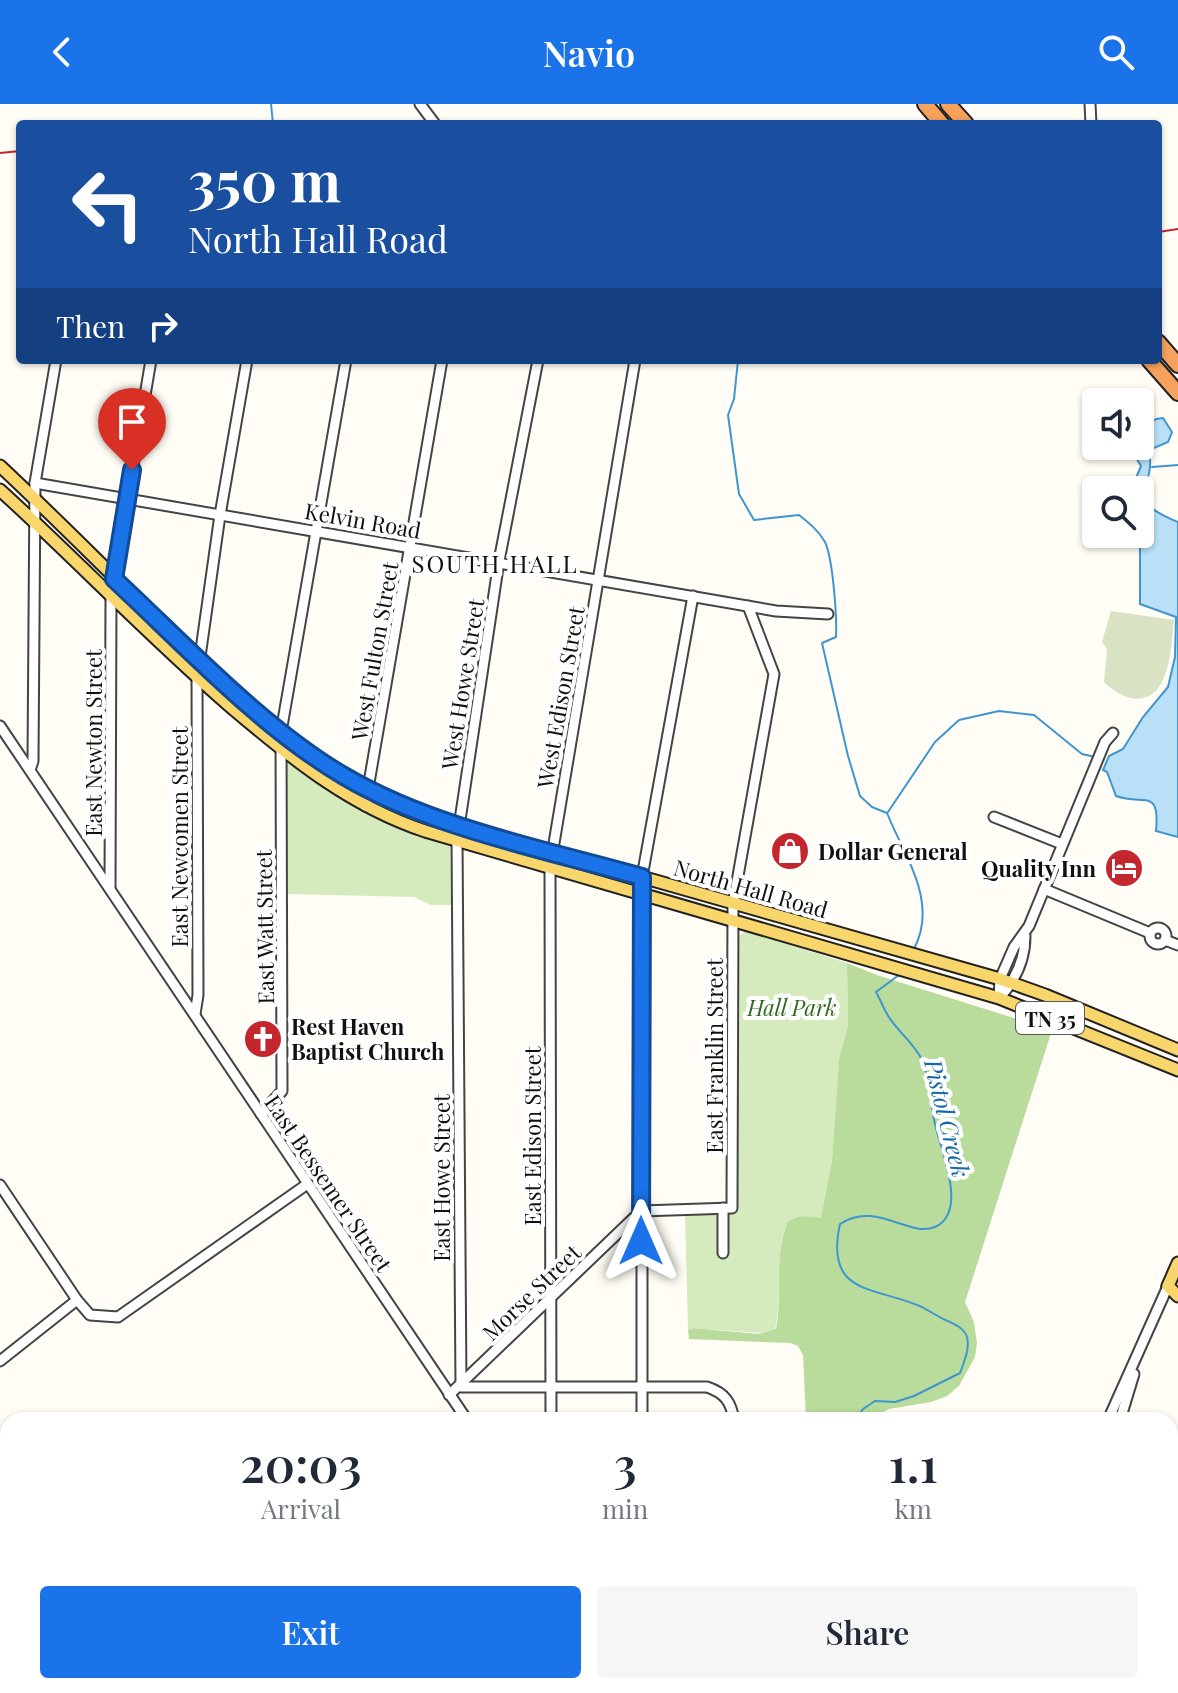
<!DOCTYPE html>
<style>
:root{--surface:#fff;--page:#f6f6f7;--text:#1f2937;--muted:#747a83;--accent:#1a73e8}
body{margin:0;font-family:"Playfair Display",serif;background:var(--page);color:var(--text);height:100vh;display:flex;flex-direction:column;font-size:30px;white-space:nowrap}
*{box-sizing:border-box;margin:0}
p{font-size:26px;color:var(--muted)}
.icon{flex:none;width:44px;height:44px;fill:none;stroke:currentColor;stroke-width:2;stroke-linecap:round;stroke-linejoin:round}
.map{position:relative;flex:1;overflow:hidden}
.sheet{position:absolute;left:0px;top:1308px;width:1178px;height:282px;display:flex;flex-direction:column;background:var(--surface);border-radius:24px 24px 0 0;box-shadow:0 2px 6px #0004}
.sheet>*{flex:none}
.guide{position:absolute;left:16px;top:16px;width:1146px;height:244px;border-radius:8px;box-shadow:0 2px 6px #0004;background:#1a4fa0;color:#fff;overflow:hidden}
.fabs{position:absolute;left:1082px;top:284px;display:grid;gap:16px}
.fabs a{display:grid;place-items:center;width:72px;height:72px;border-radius:8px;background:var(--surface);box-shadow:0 2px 6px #0004;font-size:40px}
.pin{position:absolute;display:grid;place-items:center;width:68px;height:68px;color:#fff;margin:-82px -34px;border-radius:50% 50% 50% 0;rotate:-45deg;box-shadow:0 0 8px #0007}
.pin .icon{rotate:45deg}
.me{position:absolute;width:88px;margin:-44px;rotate:0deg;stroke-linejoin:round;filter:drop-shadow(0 0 6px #0008)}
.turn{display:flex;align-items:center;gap:28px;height:168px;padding:0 40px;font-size:36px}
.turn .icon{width:104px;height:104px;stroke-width:2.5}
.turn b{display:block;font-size:56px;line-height:68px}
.then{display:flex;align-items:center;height:76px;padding:0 40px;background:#0003;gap:16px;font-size:30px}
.eta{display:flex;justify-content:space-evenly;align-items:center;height:136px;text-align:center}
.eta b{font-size:48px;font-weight:600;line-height:56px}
.cta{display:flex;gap:16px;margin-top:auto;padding:16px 40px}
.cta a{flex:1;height:92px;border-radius:8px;background:var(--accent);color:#fff;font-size:32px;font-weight:600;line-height:92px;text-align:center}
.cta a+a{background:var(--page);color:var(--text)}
header{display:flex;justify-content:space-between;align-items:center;height:104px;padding:0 40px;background:var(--accent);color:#fff;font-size:36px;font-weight:600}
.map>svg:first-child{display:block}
</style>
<header><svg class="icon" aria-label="back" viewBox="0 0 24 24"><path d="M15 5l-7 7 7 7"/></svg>Navio<svg class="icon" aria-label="search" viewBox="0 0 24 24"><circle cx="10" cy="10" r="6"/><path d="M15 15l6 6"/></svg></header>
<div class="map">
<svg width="1178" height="1589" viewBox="0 0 1178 1589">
<rect width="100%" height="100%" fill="#fffdf5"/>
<!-- green -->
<g fill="#d5ebbd">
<polygon points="289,658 324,683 371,711 450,740 451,801 431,801 414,793 286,790 286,661"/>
<path d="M746,827L847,859L848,921L839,955L832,1056L821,1115L800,1112L788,1117C773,1153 783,1189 775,1226L761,1229L693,1224L688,1226L685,1109L737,1108L736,839L737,833Z"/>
<polygon points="1093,1582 1162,1582 1160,1589 1090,1589"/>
</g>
<!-- forest -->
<g fill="#b9dc9c">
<path d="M847,859L877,871L1052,926L965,1198L974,1218L977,1239L975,1253L959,1282L947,1292L931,1298L889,1305L867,1316H806L803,1251L798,1242L790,1239L689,1235L688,1226L693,1224L759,1230L776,1225C783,1189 773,1153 788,1117L800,1112L821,1114L832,1056L839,955L848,921Z"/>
<polygon points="537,1582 800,1582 798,1589 537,1589"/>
</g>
<!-- cemetery -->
<path fill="#d9e3c4" d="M1111,507L1174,516C1171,541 1171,602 1130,594C1122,592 1109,584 1104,578L1107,545L1102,538Z"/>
<!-- water -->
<path fill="#b9e0f7" stroke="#3f96cf" stroke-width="2" d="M1163,314L1172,328L1168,338L1149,346C1157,385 1120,395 1178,418V733L1156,727C1160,683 1144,702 1116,692L1107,668L1103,666L1109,652L1123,645L1143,613L1168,583L1175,553L1176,513L1140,500V386H1131L1141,362L1129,342H1140V327L1156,315Z"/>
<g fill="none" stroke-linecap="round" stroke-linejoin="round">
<!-- stream -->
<g stroke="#3f96cf" stroke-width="2">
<polyline points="271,0 273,20"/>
<path d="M738,256L734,295L728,311L739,390L754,416L799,411C809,419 819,427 825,438C833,455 837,513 836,533L822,539L848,652L860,692L872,703L887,709C904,752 939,797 914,845"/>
<polyline points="1152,363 1178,361"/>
<polyline points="888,708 935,638 959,616 999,607 1034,611 1082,650 1095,653"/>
<path d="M855,1316L863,1305L875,1297L895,1298L914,1292L960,1269C964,1258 970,1245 967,1233C964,1223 952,1219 943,1215C936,1211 929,1207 922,1203C875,1182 824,1192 840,1120C876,1096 909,1134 935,1123C969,1108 940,1044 935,1020C930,999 931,974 921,954C912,937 896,926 887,910C883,903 880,895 876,888L899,871"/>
<polyline points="779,1589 782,1582"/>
</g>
<!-- minor casing -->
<g stroke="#444" stroke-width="13">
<g id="minor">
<polyline points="420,0 435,20"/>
<polyline points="1090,0 1091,20"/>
<path d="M538,256L499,457L457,736L461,1283H707C725,1289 731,1298 734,1316"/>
<polyline points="35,379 776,507 828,510"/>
<polyline points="0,622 467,1316"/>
<polyline points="30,666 33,657 35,379 56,256"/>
<polyline points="365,702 442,256"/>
<polyline points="994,713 1062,740"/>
<polyline points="110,785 111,492 151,256"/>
<polyline points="1044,785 1150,829"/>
<circle cx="1158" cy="832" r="8"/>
<polyline points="1165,836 1178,841"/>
<polyline points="999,894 1000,875 1014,843 1029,822 1105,638 1113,629"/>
<path d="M999,894C1015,877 1025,856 1025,832"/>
<polyline points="195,910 198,891 197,574 220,411 247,256"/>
<polyline points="261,1010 282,987 281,628 346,256"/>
<polyline points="0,1081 77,1196 90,1211 118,1213 306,1081"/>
<polyline points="723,1104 723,1149"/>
<polyline points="0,1257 77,1196"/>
<polyline points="449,1291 641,1107 732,1104 733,800 774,570 748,502"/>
<polyline points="551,1316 550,763 635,256"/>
<polyline points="642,1316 642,773 693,492"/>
<polyline points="1108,1316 1168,1182"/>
<polyline points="1120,1316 1134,1270"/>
<polyline points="529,1589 530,1582"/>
<polyline points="1003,1589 1005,1582"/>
<polyline points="1013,1589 1015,1582"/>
<polyline points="1085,1589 1087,1582"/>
<polyline points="1166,1589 1167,1582"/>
</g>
</g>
<!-- major casing -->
<g stroke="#222" stroke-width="15">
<g id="major">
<path d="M0,362C77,434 149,510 228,581C264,613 300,646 342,671C379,693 418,708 459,721L1000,875L1045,891L1178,946"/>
<path d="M0,386C78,457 151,534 231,603C291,654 350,702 425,727L999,894L1178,966"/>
<polyline points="1168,1182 1178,1159"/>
<polyline points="1168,1182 1178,1192"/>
</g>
</g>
<!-- highway casing -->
<g stroke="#222" stroke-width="18">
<g id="highway">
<polyline points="925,0 942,20"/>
<polyline points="948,0 966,20"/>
<polyline points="1158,238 1178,261"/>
<polyline points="1149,256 1178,289"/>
</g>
</g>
<!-- minor -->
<use href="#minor" stroke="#fff" stroke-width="9"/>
<!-- major -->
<use href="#major" stroke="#f9d66b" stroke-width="11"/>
<!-- highway -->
<use href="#highway" stroke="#f5a25d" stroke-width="14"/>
<!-- rail -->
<g stroke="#c4262e" stroke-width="2">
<polyline points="0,49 20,47"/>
<polyline points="1158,128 1178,125"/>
<polyline points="61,1582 66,1589"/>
<polyline points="155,1582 160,1589"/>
</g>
</g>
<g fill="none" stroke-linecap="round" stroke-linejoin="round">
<!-- route casing -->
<g stroke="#114b97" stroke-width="20">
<path id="route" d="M132,366L114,475C184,540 262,624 344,672C430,723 546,746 642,773L641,1137"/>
</g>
<!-- route -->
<use href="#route" stroke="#1a73e8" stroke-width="14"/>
</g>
<!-- icons -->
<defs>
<g id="shop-disc" transform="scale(2)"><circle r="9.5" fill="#c4262e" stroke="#fff"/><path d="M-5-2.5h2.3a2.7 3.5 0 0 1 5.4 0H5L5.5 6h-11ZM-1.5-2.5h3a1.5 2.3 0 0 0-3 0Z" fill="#fff"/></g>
<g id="hotel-disc" transform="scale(2)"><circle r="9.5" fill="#c4262e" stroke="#fff"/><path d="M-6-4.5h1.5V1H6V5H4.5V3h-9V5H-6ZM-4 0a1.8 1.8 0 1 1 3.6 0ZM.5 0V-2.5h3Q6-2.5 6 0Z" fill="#fff"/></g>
<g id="church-disc" transform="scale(2)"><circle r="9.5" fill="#c4262e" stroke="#fff"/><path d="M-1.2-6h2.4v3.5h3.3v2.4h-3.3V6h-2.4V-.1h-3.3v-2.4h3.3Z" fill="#fff"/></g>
</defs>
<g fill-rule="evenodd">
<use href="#shop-disc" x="790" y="747"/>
<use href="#hotel-disc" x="1124" y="764"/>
<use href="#church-disc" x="263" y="935"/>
</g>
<g text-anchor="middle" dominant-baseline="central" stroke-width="8" stroke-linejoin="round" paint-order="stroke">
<!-- shield labels -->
<rect fill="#fff" stroke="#585858" stroke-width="2" x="1016" y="898" width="68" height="32" rx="6"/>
<g font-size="20" font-weight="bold" fill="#111">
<text x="1050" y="914">TN 35</text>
</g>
<!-- street labels -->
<g font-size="22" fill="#111" stroke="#fff">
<text transform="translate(363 416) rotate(10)">Kelvin Road</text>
<text transform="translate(374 547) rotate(-80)">West Fulton Street</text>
<text transform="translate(462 580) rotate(-81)">West Howe Street</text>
<text transform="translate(560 593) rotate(-80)">West Edison Street</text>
<text transform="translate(93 639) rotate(-90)">East Newton Street</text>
<text transform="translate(179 733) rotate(-90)">East Newcomen Street</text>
<text transform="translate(751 784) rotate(16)">North Hall Road</text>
<text transform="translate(264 823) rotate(-91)">East Watt Street</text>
<text transform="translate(714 952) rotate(-90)">East Franklin Street</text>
<text transform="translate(532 1032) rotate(-90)">East Edison Street</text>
<text transform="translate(441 1074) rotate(-90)">East Howe Street</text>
<text transform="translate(329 1079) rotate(56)">East Bessemer Street</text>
<text transform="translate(531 1188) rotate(-44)">Morse Street</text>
</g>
<!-- poi labels -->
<g font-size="22" font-weight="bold" fill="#111" stroke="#fff" text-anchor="start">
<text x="818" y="747">Dollar General</text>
<text x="1096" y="764" text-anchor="end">Quality Inn</text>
<text x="291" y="922">Rest Haven<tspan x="291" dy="25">Baptist Church</tspan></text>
</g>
<!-- park labels -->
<g font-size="22" font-style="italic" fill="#2f6b1f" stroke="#fff">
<text x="792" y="903">Hall Park</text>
</g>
<!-- neighbourhood labels -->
<g font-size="24" letter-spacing="2" fill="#111" stroke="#fff">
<text x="495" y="459">SOUTH HALL</text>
</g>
<!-- water labels -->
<g font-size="24" font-style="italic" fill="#1768a6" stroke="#fff">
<text transform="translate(948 1014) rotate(76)">Pistol Creek</text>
</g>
</g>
</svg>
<div class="fabs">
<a><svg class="icon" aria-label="sound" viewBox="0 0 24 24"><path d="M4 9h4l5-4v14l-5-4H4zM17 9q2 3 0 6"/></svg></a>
<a><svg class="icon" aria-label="search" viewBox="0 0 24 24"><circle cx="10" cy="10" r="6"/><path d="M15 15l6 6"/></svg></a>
</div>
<div class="pin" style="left:132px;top:366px;background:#d93025"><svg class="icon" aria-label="arrive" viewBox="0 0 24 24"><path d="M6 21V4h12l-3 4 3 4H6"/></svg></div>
<svg class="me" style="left:641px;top:1137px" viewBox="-20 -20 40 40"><path d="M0-17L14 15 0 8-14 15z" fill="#1a73e8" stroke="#fff" stroke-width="4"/></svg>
<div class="guide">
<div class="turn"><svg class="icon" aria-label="left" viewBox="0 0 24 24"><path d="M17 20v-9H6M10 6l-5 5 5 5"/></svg><div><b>350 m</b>North Hall Road</div></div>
<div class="then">Then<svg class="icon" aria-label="right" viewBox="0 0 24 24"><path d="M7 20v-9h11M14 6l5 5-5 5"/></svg></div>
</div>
<section class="sheet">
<div class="eta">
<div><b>20:03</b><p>Arrival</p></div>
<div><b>3</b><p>min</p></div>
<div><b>1.1</b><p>km</p></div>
</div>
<div class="cta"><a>Exit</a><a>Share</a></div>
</section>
</div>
